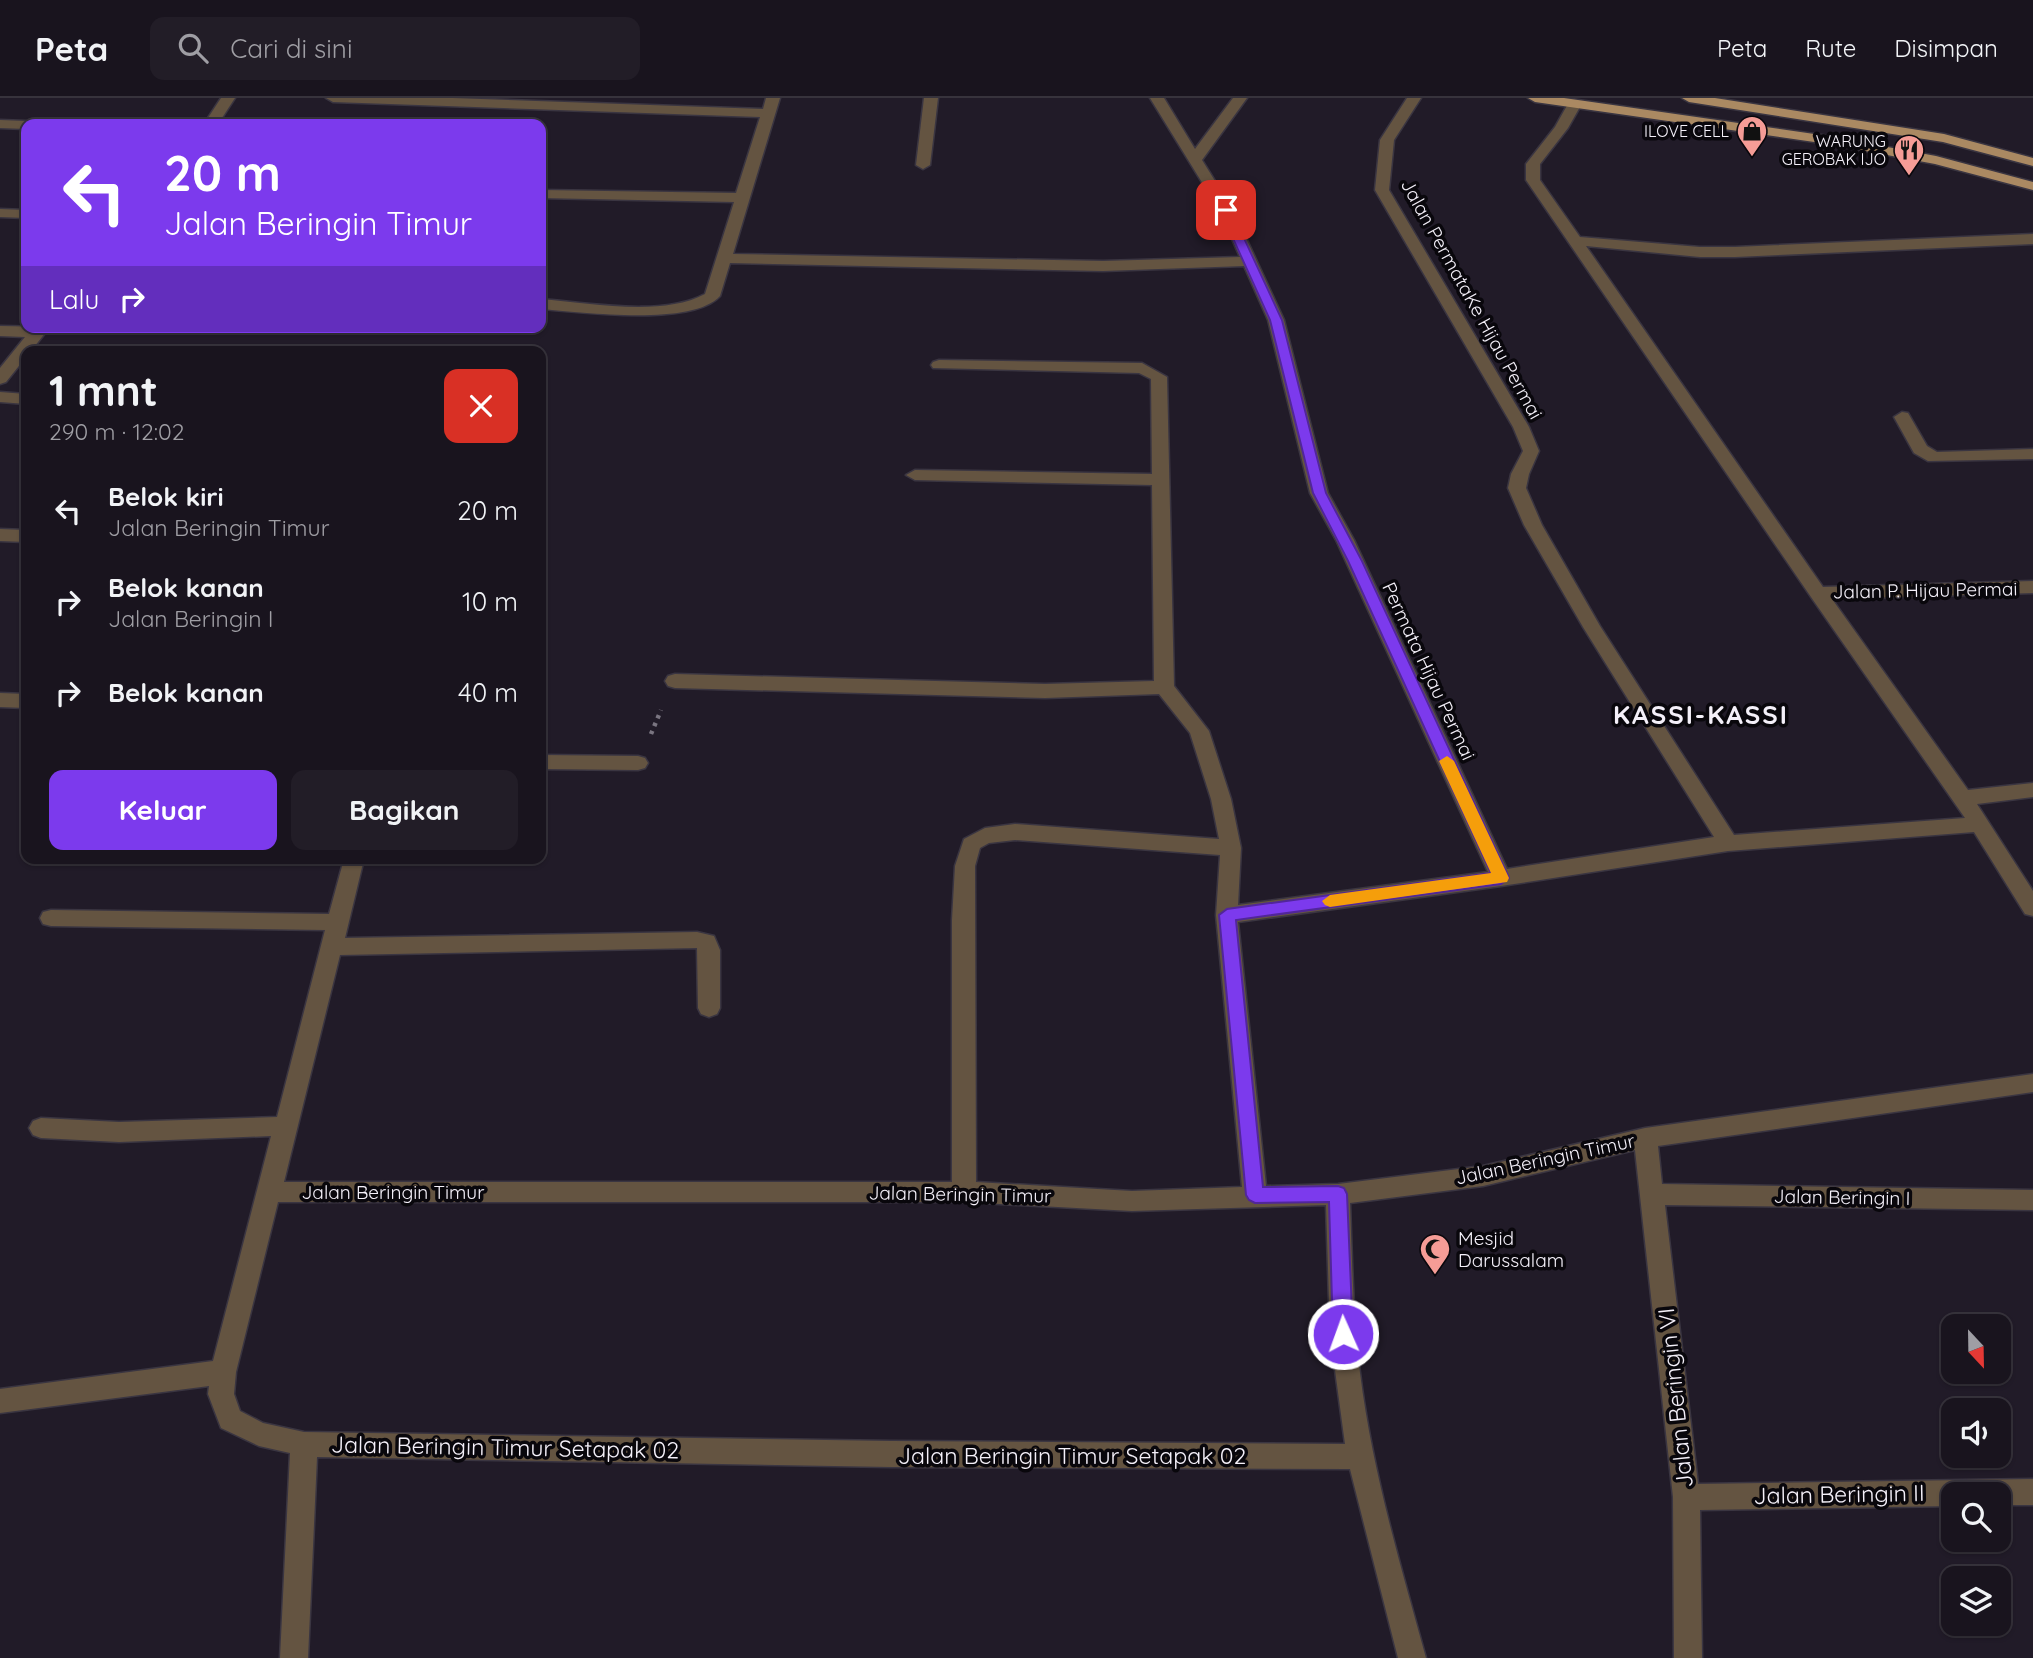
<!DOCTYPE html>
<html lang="id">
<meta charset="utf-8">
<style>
:root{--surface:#19141e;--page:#221d27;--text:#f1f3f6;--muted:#9f9ea4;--line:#37333c;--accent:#7c3aed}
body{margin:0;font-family:Quicksand,sans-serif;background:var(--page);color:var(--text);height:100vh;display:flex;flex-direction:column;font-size:26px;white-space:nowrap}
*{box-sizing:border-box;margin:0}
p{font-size:23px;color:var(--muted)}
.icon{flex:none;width:38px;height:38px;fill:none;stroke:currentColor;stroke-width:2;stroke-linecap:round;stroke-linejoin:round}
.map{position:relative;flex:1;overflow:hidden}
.sheet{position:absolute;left:21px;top:248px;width:525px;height:518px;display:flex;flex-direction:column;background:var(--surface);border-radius:14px;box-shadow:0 2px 5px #0004,0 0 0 2px var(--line)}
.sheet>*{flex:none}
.top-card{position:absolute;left:21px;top:21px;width:525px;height:214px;border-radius:14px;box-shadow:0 2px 5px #0004,0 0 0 2px var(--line);background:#7c3aed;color:#fff;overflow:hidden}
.needle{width:46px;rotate:158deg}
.fabs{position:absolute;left:1941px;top:1216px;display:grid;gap:14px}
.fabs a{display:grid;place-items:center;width:70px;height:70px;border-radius:14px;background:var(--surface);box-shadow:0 2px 5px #0004,0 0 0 2px var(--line);font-size:35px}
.pin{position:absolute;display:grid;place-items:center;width:60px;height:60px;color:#fff;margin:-30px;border-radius:14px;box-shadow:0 4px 10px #0006}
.me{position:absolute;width:77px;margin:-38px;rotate:358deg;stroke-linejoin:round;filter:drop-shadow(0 0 5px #0008)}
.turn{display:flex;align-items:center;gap:24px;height:147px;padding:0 28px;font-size:32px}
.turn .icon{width:91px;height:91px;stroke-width:2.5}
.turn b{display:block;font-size:49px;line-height:60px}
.then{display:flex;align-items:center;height:66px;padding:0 28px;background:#0003;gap:14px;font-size:26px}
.round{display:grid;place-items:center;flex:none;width:74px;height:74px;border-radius:14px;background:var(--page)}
.headline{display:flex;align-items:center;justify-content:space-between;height:119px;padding:0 28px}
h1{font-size:42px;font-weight:700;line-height:52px}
.primary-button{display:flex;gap:14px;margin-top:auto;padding:14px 28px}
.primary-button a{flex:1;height:80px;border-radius:14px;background:var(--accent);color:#fff;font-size:28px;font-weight:700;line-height:80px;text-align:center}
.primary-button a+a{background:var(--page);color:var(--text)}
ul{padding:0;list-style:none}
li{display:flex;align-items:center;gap:21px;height:91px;padding:0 28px}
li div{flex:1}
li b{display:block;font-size:26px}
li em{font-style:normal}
header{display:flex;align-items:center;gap:42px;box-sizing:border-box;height:98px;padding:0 35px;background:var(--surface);border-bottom:2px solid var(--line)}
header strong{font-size:33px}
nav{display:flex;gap:38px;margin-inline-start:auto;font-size:24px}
.search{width:490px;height:63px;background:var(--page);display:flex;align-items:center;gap:18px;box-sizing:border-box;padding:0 24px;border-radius:14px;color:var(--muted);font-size:26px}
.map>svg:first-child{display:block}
</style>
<header>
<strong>Peta</strong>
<div class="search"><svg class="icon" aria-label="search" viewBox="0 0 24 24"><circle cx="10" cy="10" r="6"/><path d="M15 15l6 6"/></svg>Cari di sini</div>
<nav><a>Peta</a><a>Rute</a><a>Disimpan</a></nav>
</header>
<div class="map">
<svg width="2033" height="1560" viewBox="0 0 2033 1560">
<rect width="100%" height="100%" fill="#211b28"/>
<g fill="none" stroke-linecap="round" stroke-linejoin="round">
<!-- minor casing -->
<g stroke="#3a3541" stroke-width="3">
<g id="minor">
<polygon points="221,0 235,0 218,26 204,26"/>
<path d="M326,0H453L763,11L766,0H780L733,156L1103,163L1240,159L1219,112L1150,0H1164L1195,51L1233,0H1247L1202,62L1233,112L1284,222L1328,395L1354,442L1507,771L1714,739L1583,529L1524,427L1508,390L1511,376L1523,353L1513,329L1375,92L1380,42L1407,0H1421L1394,42L1389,92L1529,329L1539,353L1529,376L1526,390L1542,427L1600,528L1734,737L1965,720L1811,499L1526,82V66L1555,29L1569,4L1574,3L1581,7L1568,30L1540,66V82L1580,139L1700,149H1735L2033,136V146L1735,159H1700L1586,148L1823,489L2033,483V495L1832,501L1968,692L2033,685V699L1977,706L2033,793V818L2025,816L1974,734L1728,753L1501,788L1238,824L1266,1088L1338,1086L1483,1068L1645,1030L2033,976V994L1658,1048L1662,1086L2033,1092V1112L1665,1107L1698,1386L2033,1381V1407H1998V1396H1953V1408L1700,1412L1702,1560H1674L1673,1399L1635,1052L1483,1088L1350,1105C1352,1162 1353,1218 1360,1275C1372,1372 1400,1466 1426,1560H1398L1350,1371L891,1369L317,1359L308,1560H280L290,1355L259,1348L221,1330L208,1296L209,1288L0,1315V1291L213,1263L271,1038L119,1044L41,1040L33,1037L29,1030L33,1023L41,1020L119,1024L277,1019L325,832L51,828L43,826L40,820L43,814L51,812L329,816L344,761H364L345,840L697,834L714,838L720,852V910L717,916L709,919L701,916L698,910L697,850L340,857L284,1084H952V822L955,768L964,741L985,730L1015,726L1219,741L1211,701L1190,635L1159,596L1045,600L675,590L668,588L665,583L668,578L675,576L1045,586L1154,583L1152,387L915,382L906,377L915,372L1152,376L1151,281L1139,275L933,270L931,267L933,264L939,262L1142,265L1167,279L1174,588L1209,633L1231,701L1241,750L1238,807L1488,774L1336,442L1310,395L1268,222L1244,168L1103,173L730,165L720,198C692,229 581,214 541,211V201C589,205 663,219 705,196L734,104L541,100V92L736,95L760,19L333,4ZM1015,742L1220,757L1216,817L1242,1089L1132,1093L976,1084L975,768L980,750L989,745ZM278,1104H964L1132,1113L1326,1107L1330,1235L1345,1346L891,1343L304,1334L263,1325L240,1313L234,1296L236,1274Z"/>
<polygon points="924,0 938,0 930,67 923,71 916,67"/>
<polygon points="0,22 26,23 32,26 26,26 26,31 0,30"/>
<polygon points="0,111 26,112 26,120 0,119"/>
<polygon points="0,228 50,229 30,254 26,254 26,259 6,284 0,286 0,270 25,239 0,238"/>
<polygon points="0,294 26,296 26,306 0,304"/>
<polygon points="1902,314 1908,315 1927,348 1937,354 2033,351 2033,361 1928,363 1914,355 1894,319"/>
<polygon points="0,431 26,432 26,444 0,443"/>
<polygon points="0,595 26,596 26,610 0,609"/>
<polygon points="541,657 638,658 645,660 648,665 645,670 638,672 541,671"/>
</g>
</g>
<!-- major casing -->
<g stroke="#3a3541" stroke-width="3">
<g id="major">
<polygon points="1528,0 1564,0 1828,38 1936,58 2033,84 2033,92 1935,66 1828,46 1535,4"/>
<polygon points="1682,0 1715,0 1944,36 2033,60 2033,68 1943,44 1689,4"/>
</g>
</g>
<!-- path -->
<polyline stroke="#7a7581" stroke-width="4.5" stroke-dasharray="3.5 5" stroke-linecap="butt" points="651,636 661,612"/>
<!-- minor -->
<use href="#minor" fill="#645441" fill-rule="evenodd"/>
<!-- major -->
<use href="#major" fill="#aa8962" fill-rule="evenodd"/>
</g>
<!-- route -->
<polygon fill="#7c3aed" stroke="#51269a" stroke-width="2" points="1222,110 1231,112 1282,222 1326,395 1362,463 1509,780 1501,786 1236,822 1263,1089 1338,1088 1344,1090 1347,1096 1353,1236 1350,1243 1343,1245 1336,1243 1333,1236 1329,1104 1255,1105 1249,1102 1246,1097 1219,817 1227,811 1491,775 1348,463 1313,395 1270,222 1220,112"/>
<!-- slow -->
<polygon fill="#f59e0b" points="1447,658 1454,663 1509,780 1507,784 1330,809 1325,807 1322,803 1330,797 1491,775 1439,663"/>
<!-- icons -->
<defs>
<g id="shop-pin" transform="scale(1.575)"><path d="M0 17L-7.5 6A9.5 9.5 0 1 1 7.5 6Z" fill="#f59c96" stroke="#09070c"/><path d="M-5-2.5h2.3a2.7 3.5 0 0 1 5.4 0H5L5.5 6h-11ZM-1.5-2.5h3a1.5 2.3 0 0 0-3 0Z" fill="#111"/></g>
<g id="restaurant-pin" transform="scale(1.575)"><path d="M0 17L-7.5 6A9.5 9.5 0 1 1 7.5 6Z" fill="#f59c96" stroke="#09070c"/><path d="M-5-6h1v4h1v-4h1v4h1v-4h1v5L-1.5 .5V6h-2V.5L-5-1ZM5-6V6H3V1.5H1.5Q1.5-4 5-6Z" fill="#111"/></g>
<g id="mosque-pin" transform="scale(1.575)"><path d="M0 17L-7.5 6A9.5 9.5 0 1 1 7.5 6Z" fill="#f59c96" stroke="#09070c"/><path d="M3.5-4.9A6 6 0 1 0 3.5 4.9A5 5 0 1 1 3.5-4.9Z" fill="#111"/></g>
</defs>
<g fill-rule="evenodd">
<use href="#shop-pin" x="1752" y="33"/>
<use href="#restaurant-pin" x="1909" y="52"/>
<use href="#mosque-pin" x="1435" y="1151"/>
</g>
<g text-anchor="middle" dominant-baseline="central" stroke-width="7" stroke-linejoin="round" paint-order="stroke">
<!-- far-poi labels -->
<g font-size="16" fill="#f4f0f9" stroke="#09070c" text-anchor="end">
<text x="1729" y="33">ILOVE CELL</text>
<text x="1886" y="43">WARUNG<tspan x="1886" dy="18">GEROBAK IJO</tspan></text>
</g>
<!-- street labels -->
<g font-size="19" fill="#f4f0f9" stroke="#09070c">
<text transform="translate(1472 201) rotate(61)">Jalan PermataKe Hijau Permai</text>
<text transform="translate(1925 492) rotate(-1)">Jalan P. Hijau Permai</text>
<text transform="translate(1429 573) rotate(65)">Permata Hijau Permai</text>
<text transform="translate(1545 1061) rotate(-12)">Jalan Beringin Timur</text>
<text x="393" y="1094">Jalan Beringin Timur</text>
<text transform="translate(960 1096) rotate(1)">Jalan Beringin Timur</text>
<text transform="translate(1842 1099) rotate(1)">Jalan Beringin I</text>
</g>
<!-- poi labels -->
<g font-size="19" fill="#f4f0f9" stroke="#09070c" text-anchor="start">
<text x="1458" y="1140">Mesjid<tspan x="1458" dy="22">Darussalam</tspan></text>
</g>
<!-- near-street labels -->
<g font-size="23" fill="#f4f0f9" stroke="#09070c">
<text transform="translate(1675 1300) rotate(-96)">Jalan Beringin VI</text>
<text transform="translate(505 1349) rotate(1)">Jalan Beringin Timur Setapak 02</text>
<text x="1072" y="1357">Jalan Beringin Timur Setapak 02</text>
<text transform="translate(1839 1396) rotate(-1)">Jalan Beringin II</text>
</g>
<!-- district labels -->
<g font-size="26" font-weight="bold" letter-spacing="2" fill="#f4f0f9" stroke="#09070c">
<text x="1701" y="616">KASSI-KASSI</text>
</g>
</g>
</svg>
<div class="fabs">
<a><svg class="needle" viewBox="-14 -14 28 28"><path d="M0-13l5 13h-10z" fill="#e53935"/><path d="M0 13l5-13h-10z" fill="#9f9ea4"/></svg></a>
<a><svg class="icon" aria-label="sound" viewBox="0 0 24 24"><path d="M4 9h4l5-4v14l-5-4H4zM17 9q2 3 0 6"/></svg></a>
<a><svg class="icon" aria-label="search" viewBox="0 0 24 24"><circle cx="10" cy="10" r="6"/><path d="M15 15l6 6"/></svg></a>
<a><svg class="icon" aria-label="layers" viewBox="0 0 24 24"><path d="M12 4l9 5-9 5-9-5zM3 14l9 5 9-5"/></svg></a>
</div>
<div class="pin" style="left:1226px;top:112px;background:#d93025"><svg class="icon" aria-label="arrive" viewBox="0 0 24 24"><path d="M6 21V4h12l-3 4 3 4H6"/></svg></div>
<svg class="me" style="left:1343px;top:1236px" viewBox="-20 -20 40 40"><circle r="17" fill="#7c3aed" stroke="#fff" stroke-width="3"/><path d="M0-11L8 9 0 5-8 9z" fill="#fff"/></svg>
<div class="top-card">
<div class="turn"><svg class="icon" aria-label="left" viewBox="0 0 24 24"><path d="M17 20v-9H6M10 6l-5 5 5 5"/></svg><div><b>20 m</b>Jalan Beringin Timur</div></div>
<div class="then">Lalu<svg class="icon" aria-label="right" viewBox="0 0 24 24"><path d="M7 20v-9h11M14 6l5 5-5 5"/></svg></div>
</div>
<section class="sheet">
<div class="headline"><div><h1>1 mnt</h1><p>290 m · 12:02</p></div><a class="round" style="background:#d93025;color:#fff"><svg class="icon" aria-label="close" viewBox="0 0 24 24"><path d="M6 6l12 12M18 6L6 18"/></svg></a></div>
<ul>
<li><svg class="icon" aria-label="left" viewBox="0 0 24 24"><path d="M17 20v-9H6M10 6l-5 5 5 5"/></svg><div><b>Belok kiri</b><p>Jalan Beringin Timur</p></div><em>20 m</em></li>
<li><svg class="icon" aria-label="right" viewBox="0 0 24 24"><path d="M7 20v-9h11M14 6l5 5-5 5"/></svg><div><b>Belok kanan</b><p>Jalan Beringin I</p></div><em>10 m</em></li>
<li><svg class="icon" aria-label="right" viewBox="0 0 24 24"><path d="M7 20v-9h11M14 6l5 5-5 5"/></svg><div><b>Belok kanan</b></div><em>40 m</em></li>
</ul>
<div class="primary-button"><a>Keluar</a><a>Bagikan</a></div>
</section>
</div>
